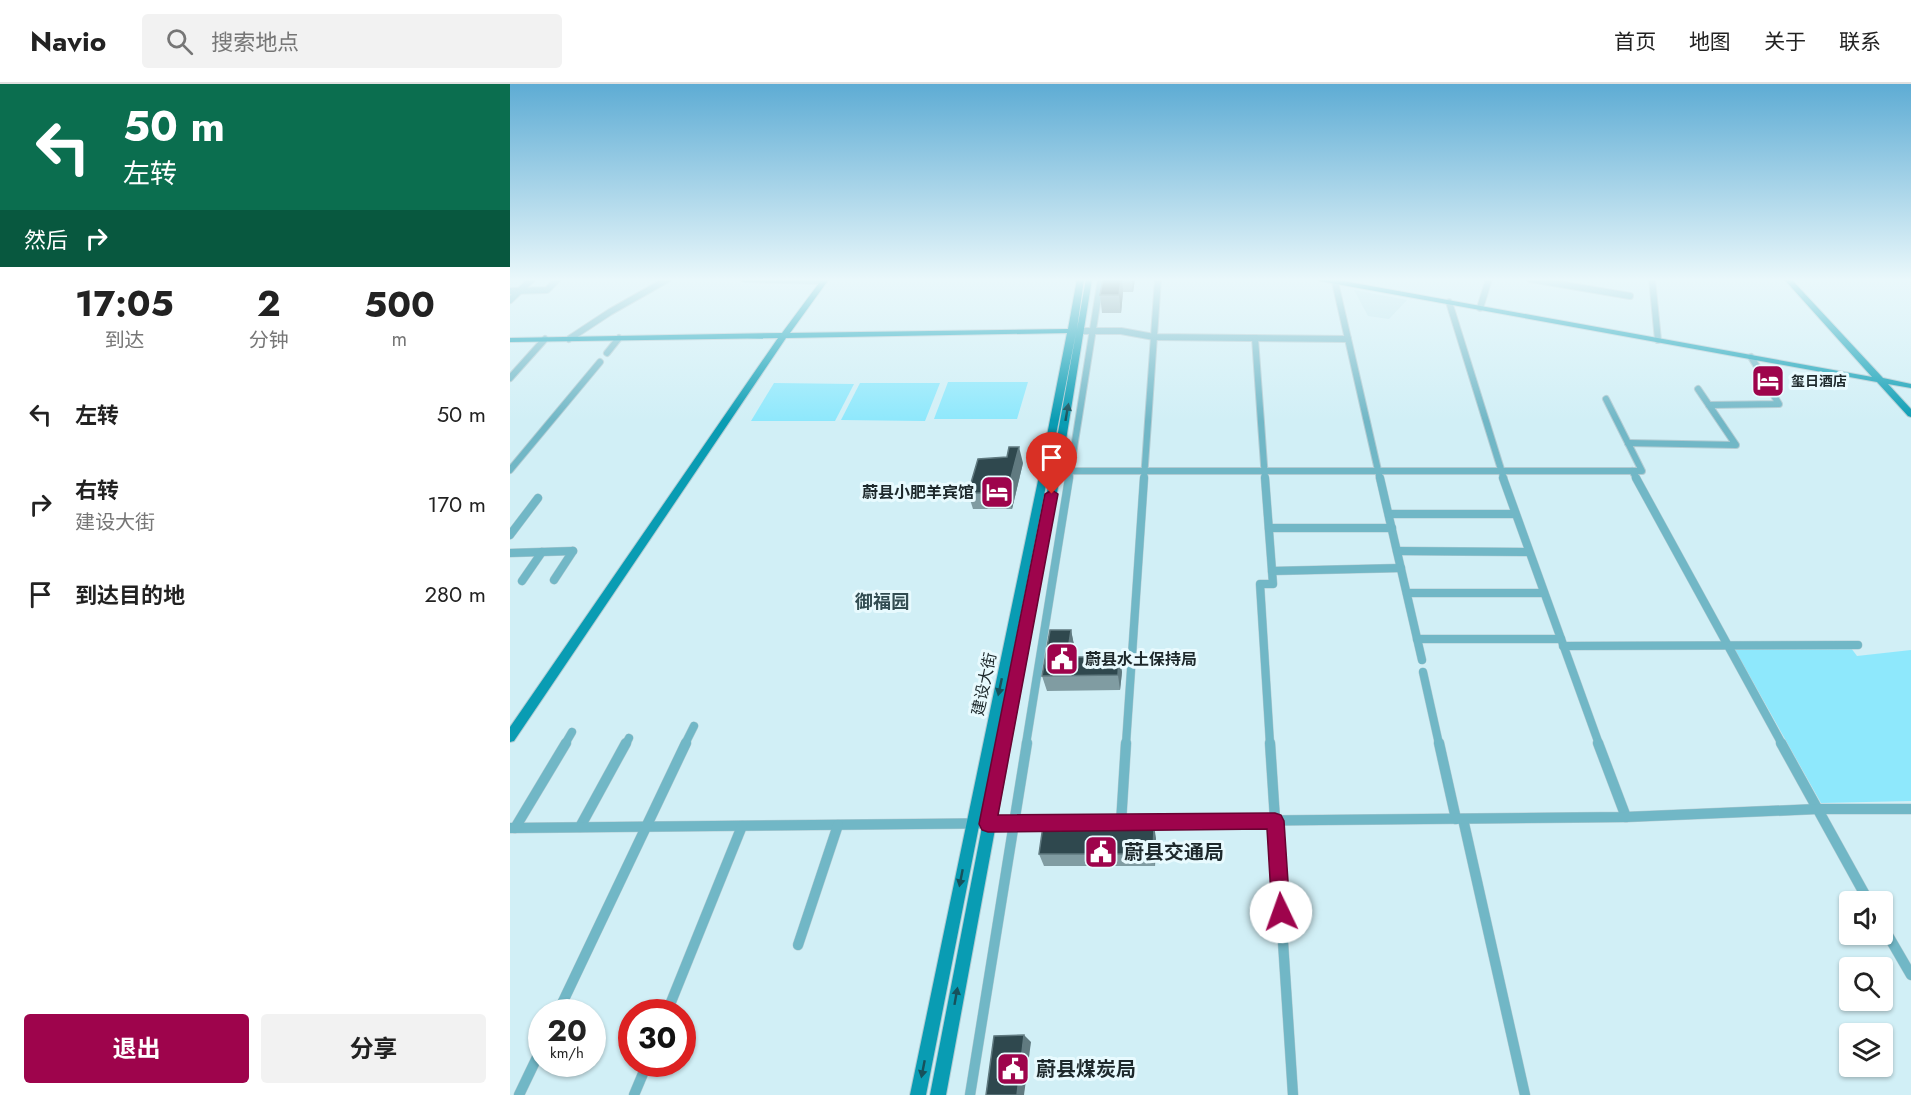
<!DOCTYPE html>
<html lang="zh">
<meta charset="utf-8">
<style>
:root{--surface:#fff;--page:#f2f2f2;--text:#222;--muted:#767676;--line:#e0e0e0;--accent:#9e044c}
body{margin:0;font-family:Jost,"Noto Sans SC",sans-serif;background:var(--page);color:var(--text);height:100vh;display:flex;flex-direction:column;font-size:22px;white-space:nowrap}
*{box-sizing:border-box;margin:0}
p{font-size:20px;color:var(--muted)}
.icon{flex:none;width:33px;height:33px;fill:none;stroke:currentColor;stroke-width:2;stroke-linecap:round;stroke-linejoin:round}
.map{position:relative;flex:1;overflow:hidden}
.panel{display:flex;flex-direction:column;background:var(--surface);width:510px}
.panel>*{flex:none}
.banner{background:#0b6e4f;color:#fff;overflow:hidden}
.fabs{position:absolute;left:1329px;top:807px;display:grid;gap:12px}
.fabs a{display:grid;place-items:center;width:54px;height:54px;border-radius:6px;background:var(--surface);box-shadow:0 2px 4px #0004;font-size:30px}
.speed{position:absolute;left:18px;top:915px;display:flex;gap:12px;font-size:30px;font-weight:700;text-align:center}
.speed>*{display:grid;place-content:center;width:78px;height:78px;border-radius:50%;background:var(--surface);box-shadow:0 2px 4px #0004;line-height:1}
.speed small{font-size:15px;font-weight:400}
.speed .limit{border:9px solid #d22;background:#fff;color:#111}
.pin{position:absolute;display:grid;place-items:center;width:51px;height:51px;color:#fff;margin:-62px -26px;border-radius:50% 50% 50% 0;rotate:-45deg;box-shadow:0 0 6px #0007}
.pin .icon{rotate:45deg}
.me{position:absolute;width:66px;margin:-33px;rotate:357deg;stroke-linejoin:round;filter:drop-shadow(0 0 4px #0008)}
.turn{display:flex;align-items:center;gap:21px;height:126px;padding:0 24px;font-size:27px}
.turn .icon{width:78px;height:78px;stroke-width:2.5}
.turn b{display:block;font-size:42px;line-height:51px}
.then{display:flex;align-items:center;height:57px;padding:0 24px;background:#0003;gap:12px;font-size:22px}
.eta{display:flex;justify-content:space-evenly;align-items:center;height:102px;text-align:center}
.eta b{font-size:36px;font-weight:700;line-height:42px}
.action{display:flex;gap:12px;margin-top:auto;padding:12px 24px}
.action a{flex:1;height:69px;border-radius:6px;background:var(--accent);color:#fff;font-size:24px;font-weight:700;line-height:69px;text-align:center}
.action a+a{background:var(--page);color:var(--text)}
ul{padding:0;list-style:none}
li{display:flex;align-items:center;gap:18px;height:90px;padding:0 24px}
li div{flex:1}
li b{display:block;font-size:22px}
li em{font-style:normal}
header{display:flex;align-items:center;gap:36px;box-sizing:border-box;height:84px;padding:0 30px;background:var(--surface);border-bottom:2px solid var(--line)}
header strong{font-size:28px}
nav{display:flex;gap:33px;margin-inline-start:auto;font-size:21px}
.search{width:420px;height:54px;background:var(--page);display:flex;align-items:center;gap:15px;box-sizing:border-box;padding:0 21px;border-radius:6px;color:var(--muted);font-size:22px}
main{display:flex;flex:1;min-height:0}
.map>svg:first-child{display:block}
</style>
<header>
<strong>Navio</strong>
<div class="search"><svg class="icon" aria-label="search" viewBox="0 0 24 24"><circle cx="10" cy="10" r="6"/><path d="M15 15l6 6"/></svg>搜索地点</div>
<nav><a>首页</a><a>地图</a><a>关于</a><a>联系</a></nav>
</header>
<main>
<section class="panel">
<div class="banner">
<div class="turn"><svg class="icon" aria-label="left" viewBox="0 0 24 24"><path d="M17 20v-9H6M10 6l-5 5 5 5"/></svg><div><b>50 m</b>左转</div></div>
<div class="then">然后<svg class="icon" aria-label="right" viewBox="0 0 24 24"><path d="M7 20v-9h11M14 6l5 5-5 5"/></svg></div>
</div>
<div class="eta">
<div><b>17:05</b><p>到达</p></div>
<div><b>2</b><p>分钟</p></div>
<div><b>500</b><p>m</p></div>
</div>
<ul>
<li><svg class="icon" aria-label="left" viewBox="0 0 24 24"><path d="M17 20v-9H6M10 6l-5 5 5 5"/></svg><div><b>左转</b></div><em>50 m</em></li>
<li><svg class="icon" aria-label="right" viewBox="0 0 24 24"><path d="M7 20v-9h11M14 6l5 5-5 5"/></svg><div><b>右转</b><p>建设大街</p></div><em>170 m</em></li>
<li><svg class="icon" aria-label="arrive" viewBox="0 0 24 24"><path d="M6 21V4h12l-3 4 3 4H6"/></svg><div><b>到达目的地</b></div><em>280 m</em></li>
</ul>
<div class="action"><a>退出</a><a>分享</a></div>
</section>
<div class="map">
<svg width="1401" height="1011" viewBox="0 0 1401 1011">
<rect width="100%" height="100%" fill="#d1eff6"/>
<!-- built -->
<polygon fill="#bee4ed" points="844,206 897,216 879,235 858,232"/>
<!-- green -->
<g fill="#8ee8fc">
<polygon points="438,298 518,298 507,335 424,335"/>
<polygon points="264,299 344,300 325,337 241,337"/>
<polygon points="350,299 430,299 415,337 331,336"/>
<polygon points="1224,564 1341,564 1347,572 1401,566 1401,717 1311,719"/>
</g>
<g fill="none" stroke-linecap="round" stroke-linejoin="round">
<!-- street-far2 casing -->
<g stroke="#b1cbd2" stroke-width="8">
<g id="street-far2">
<polyline points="234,195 314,197"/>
<polyline points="1020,195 1120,212"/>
<polyline points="1142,195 1148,256"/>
<polyline points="825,198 870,395"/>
<polyline points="0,207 37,206 48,195"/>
<polyline points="0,216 22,195"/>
<polyline points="939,218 994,395"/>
<polyline points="970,224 979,195"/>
<polyline points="571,247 611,247 644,253 838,255"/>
<polyline points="745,254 755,395"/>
<polyline points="59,255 100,228 158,195"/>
<polyline points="97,269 109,254"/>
<polyline points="1241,273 1253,292"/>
<polyline points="0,294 35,255"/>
<polyline points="1199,321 1269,320 1258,302"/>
<polyline points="1118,359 1226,361 1188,305"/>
<polyline points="0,386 90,278"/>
<polyline points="535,387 1132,387 1096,315"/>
<polyline points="1122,387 1127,395"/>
<polyline points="559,395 591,195"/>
<polyline points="634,395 648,195"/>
</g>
</g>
<!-- street-far1 casing -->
<g stroke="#b1cbd2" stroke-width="9">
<g id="street-far1">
<polyline points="755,394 763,500 750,500 760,660"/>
<polyline points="870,394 912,576"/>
<polyline points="993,394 1089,660"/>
<polyline points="1126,394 1272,660"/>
<polyline points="879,430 1005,430"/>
<polyline points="759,444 882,444"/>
<polyline points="0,451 28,414"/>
<polyline points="887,467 1019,468"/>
<polyline points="0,469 63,467"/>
<polyline points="762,487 891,484"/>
<polyline points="44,496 63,467"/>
<polyline points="12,497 32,468"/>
<polyline points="897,509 1034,509"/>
<polyline points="907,555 1051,555"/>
<polyline points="1053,562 1348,561"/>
<polyline points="913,588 929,660"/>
<polyline points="55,660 62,648"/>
<polyline points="116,660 119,654"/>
<polyline points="175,660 184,642"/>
<polyline points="516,660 559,394"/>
<polyline points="616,660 634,394"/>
</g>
</g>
<!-- street casing -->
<g stroke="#b1cbd2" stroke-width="11">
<g id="street">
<polyline points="760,659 783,1011"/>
<polyline points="929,659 946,735"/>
<polyline points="1088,659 1116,733"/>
<polyline points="1271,659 1359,818"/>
<polyline points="953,735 1015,1011"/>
<polyline points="611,739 616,659"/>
<polyline points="70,743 116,659"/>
<polyline points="0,744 1116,733 1307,725 1401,725"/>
<polyline points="5,744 56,659"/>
<polyline points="1372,841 1401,891"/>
<polyline points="288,861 328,741"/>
<polyline points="48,928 176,659"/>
<polyline points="157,928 232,742"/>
<polyline points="9,1011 32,963"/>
<polyline points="124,1011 137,980"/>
<polyline points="460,1011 517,659"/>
</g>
</g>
<!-- secondary casing -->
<g stroke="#b1cbd2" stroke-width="2">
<g id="secondary">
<polygon points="312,195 319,195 280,249 558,245 567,195 574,195 567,245 576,195 582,195 551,387 436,1011 420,1011 541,387 566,249 416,1011 400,1011 530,387 557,249 276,254 4,657 0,658 0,643 268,254 0,258 0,254 272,249"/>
<polygon points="807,195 822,195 1362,293 1274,195 1281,195 1373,294 1401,300 1401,304 1378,300 1401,325 1401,333 1398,332 1367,298 810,197"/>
</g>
</g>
<!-- street-far2 -->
<use href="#street-far2" stroke="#71b7c6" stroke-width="6"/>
<!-- street-far1 -->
<use href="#street-far1" stroke="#71b7c6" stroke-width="8"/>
<!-- street -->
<use href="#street" stroke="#71b7c6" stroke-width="10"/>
<!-- secondary -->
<use href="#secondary" fill="#099cb3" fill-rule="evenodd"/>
</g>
<!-- wall -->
<g fill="#809ca2">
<polygon points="593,195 625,195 623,208 613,208 611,229 592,229 590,211"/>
<polygon points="513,379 502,425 463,425 458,409"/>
<polygon points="561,546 564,561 563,573 609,573 612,588 610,606 537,607 532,592"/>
<polygon points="646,754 645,782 534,782 529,770"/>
</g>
<!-- shaded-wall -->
<g fill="#607a80">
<polygon points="611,195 612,195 613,208 611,229 609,211"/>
<polygon points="622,195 625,195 623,208"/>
<polygon points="509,363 513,379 502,425 497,409"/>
<polygon points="561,546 564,561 561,588 557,573"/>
<polygon points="609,573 612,588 610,606 608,591"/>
<polygon points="644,742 646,754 645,782 643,770"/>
<polygon points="514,951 521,958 514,1011 507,1011"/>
</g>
<!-- building -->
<g fill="#2f484e" stroke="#607a80" stroke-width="1.5">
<polygon points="593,195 611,195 609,211 590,211"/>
<polygon points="499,363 509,363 497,409 458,409 468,375 497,373"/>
<polygon points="540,546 561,546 557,573 609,573 608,591 532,592"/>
<polygon points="533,742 644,742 643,770 529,770"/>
<polygon points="514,951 507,1011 476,1011 484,952"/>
</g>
<!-- one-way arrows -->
<defs><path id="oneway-solid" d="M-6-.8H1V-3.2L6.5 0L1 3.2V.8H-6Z" transform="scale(1.5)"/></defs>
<g fill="#17515b">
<use href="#oneway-solid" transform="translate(557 328) rotate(-80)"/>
<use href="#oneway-solid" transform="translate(490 603) rotate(102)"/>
<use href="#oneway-solid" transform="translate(451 794) rotate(101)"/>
<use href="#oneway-solid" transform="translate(446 912) rotate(-80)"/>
<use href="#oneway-solid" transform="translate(413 985) rotate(101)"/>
</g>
<!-- sky -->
<linearGradient id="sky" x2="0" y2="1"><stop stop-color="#5eacd4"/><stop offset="0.58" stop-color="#eaf8fb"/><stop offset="1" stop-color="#eaf8fb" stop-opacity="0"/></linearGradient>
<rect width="1401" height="337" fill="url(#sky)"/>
<!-- route -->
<polygon fill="#9e044c" stroke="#670331" stroke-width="1.5" points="542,406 548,410 488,731 765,729 771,731 774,737 780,828 778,835 771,838 765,835 762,828 757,745 478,748 472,746 469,740 535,410"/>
<!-- icons -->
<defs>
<g id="hotel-square" transform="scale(1.725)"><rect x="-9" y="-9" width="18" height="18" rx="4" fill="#9e044c" stroke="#e8fafe"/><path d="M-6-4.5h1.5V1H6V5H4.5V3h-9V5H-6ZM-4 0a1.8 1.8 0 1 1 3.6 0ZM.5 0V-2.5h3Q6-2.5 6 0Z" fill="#fff"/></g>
<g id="civic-square" transform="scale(1.725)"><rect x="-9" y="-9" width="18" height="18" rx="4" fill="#9e044c" stroke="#e8fafe"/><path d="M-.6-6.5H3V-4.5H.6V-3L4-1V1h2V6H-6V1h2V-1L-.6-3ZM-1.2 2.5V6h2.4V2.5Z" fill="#fff"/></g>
</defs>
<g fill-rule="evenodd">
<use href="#hotel-square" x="1258" y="297"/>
<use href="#hotel-square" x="487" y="408"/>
<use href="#civic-square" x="552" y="575"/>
<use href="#civic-square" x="591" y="768"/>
<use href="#civic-square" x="503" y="985"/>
</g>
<g text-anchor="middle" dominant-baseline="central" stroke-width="6" stroke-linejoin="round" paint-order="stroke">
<!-- far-poi labels -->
<g font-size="14" font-weight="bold" fill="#1e292c" stroke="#e8fafe" text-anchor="start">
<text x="1281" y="297">玺日酒店</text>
</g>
<!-- poi labels -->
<g font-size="16" font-weight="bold" fill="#1e292c" stroke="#e8fafe" text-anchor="end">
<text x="464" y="408">蔚县小肥羊宾馆</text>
<text x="575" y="575" text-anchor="start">蔚县水土保持局</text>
</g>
<!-- street labels -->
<g font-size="16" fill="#1e292c" stroke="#e8fafe">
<text transform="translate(474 600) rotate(-78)">建设大街</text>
</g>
<!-- neighbourhood labels -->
<g font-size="18" font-weight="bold" fill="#324c51" stroke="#e8fafe">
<text x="372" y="518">御福园</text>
</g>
<!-- near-poi labels -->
<g font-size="20" font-weight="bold" fill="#1e292c" stroke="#e8fafe" text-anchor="start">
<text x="614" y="768">蔚县交通局</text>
<text x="526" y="985">蔚县煤炭局</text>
</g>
</g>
</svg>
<div class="fabs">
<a><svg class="icon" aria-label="sound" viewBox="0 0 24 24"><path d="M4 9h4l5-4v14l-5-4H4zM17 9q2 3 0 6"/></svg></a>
<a><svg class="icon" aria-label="search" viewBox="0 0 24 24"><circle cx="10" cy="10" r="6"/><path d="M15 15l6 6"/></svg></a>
<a><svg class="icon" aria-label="layers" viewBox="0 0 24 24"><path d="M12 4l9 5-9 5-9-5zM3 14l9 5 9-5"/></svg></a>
</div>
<div class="speed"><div>20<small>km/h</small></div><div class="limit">30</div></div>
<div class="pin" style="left:542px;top:410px;background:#d93025"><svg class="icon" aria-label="arrive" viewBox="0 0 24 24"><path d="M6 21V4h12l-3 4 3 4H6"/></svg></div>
<svg class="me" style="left:771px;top:828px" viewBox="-20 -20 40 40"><circle r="19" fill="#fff"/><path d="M0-13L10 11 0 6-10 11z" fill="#9e044c"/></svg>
</div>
</main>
